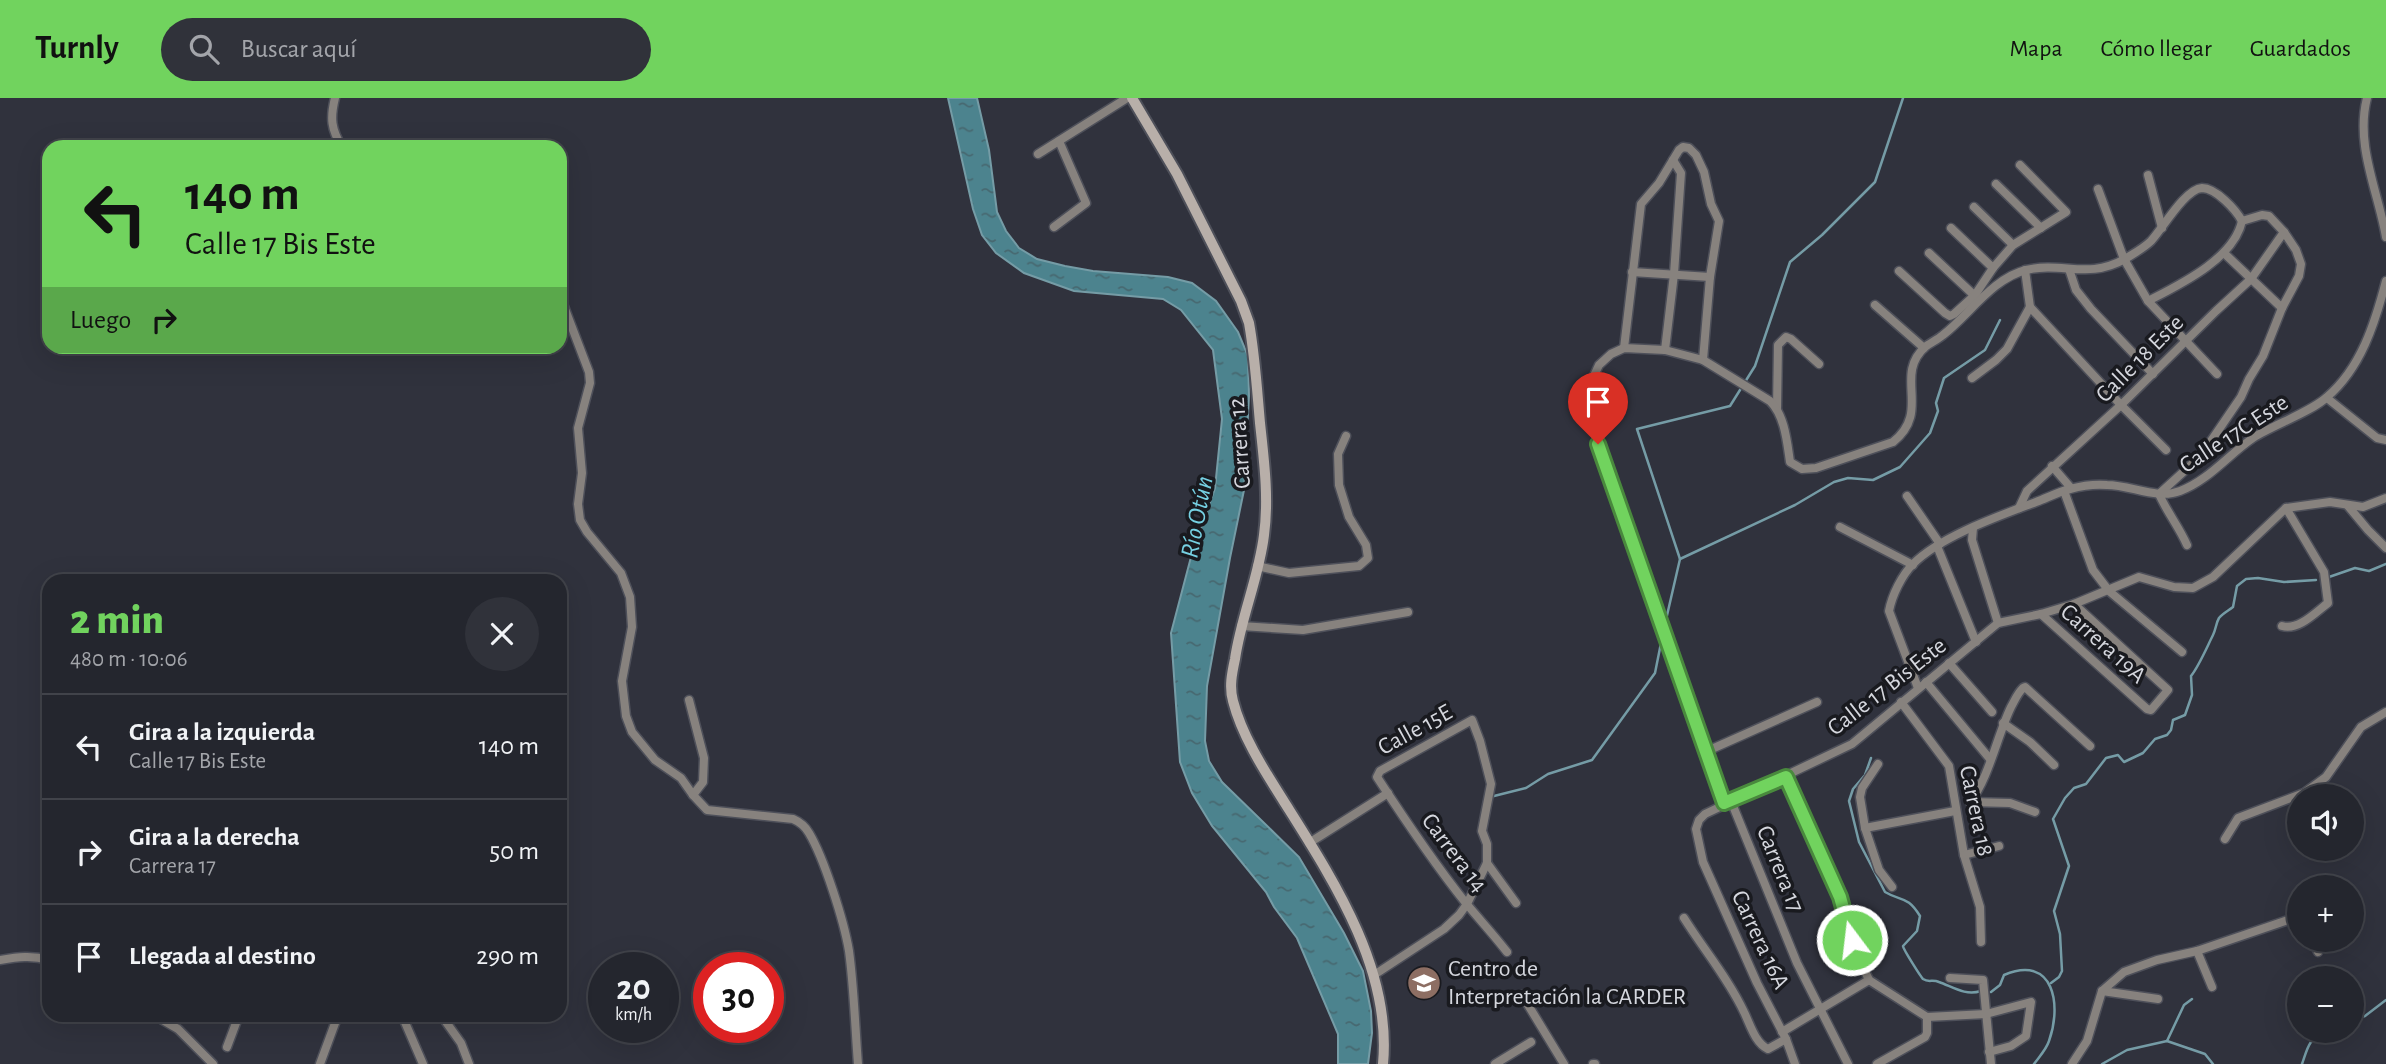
<!DOCTYPE html>
<html lang="es">
<meta charset="utf-8">
<style>
:root{--surface:#24262e;--page:#30323a;--text:#f1f3f6;--muted:#a3a5aa;--line:#41434a;--accent:#71d35e}
body{margin:0;font-family:"Alegreya Sans",sans-serif;background:var(--page);color:var(--text);height:100vh;display:flex;flex-direction:column;font-size:26px;white-space:nowrap}
*{box-sizing:border-box;margin:0}
p{font-size:23px;color:var(--muted)}
.icon{flex:none;width:38px;height:38px;fill:none;stroke:currentColor;stroke-width:2;stroke-linecap:round;stroke-linejoin:round}
.map{position:relative;flex:1;overflow:hidden}
.sheet{position:absolute;left:42px;top:476px;width:525px;height:448px;display:flex;flex-direction:column;background:var(--surface);border-radius:21px;box-shadow:0 7px 28px #0002,0 0 0 2px var(--line)}
.sheet>*{flex:none}
.banner{position:absolute;left:42px;top:42px;width:525px;height:214px;border-radius:21px;box-shadow:0 7px 28px #0002,0 0 0 2px var(--line);background:#71d35e;color:#111;overflow:hidden}
.tools{position:absolute;left:2287px;top:686px;display:grid;gap:14px}
.tools a{display:grid;place-items:center;width:77px;height:77px;border-radius:50%;background:var(--surface);box-shadow:0 7px 28px #0002,0 0 0 2px var(--line);font-size:35px}
.speed{position:absolute;left:588px;top:854px;display:flex;gap:14px;font-size:35px;font-weight:700;text-align:center}
.speed>*{display:grid;place-content:center;width:91px;height:91px;border-radius:50%;background:var(--surface);box-shadow:0 7px 28px #0002,0 0 0 2px var(--line);line-height:1}
.speed small{font-size:18px;font-weight:400}
.speed .limit{border:10px solid #d22;background:#fff;color:#111}
.pin{position:absolute;display:grid;place-items:center;width:60px;height:60px;color:#fff;margin:-72px -30px;border-radius:50% 50% 50% 0;rotate:-45deg;box-shadow:0 0 7px #0007}
.pin .icon{rotate:45deg}
.me{position:absolute;width:77px;margin:-38px;rotate:345deg;stroke-linejoin:round;filter:drop-shadow(0 0 5px #0008)}
.turn{display:flex;align-items:center;gap:24px;height:147px;padding:0 28px;font-size:32px}
.turn .icon{width:91px;height:91px;stroke-width:2.5}
.turn b{display:block;font-size:49px;line-height:60px}
.then{display:flex;align-items:center;height:66px;padding:0 28px;background:#0003;gap:14px;font-size:26px}
.round{display:grid;place-items:center;flex:none;width:74px;height:74px;border-radius:37px;background:var(--page)}
.summary{display:flex;align-items:center;justify-content:space-between;height:119px;padding:0 28px}
h1{font-size:42px;font-weight:800;line-height:52px;color:var(--accent)}
ul{padding:0;list-style:none}
li{display:flex;align-items:center;gap:21px;height:105px;padding:0 28px;border-top:2px solid var(--line)}
li div{flex:1}
li b{display:block;font-size:26px}
li em{font-style:normal}
header{display:flex;align-items:center;gap:42px;box-sizing:border-box;height:98px;padding:0 35px;background:var(--accent);color:#111}
header strong{font-size:33px}
nav{display:flex;gap:38px;margin-inline-start:auto;font-size:24px}
.search{width:490px;height:63px;background:var(--page);display:flex;align-items:center;gap:18px;box-sizing:border-box;padding:0 24px;border-radius:38px;color:var(--muted);font-size:26px}
.map>svg:first-child{display:block}
</style>
<header>
<strong>Turnly</strong>
<div class="search"><svg class="icon" aria-label="search" viewBox="0 0 24 24"><circle cx="10" cy="10" r="6"/><path d="M15 15l6 6"/></svg>Buscar aquí</div>
<nav><a>Mapa</a><a>Cómo llegar</a><a>Guardados</a></nav>
</header>
<div class="map">
<svg width="2386" height="966" viewBox="0 0 2386 966">
<defs>
<pattern id="water-ripples" width="26" height="14" patternUnits="userSpaceOnUse" patternTransform="scale(1.75)"><rect width="26" height="14" fill="#4c838e"/><path d="M2 4q2-2 4 0t4 0M15 11q2-2 4 0t4 0" fill="none" stroke="#476870"/></pattern>
</defs>
<rect width="100%" height="100%" fill="#30323d"/>
<!-- water -->
<polygon fill="url(#water-ripples)" stroke="#759ca6" stroke-width="2" points="948,0 977,0 989,52 997,114 1006,133 1019,150 1037,161 1065,168 1093,173 1168,179 1192,185 1216,203 1238,234 1248,258 1249,298 1244,392 1230,460 1207,588 1205,643 1209,663 1222,684 1299,759 1344,835 1363,873 1371,913 1372,935 1368,966 1338,966 1338,936 1297,840 1274,809 1266,794 1212,728 1192,695 1180,664 1171,535 1191,459 1215,390 1222,321 1213,252 1181,212 1163,201 1074,193 1024,175 996,155 982,137 973,111"/>
<g fill="none" stroke-linecap="round" stroke-linejoin="round">
<!-- stream -->
<g stroke="#759ca6" stroke-width="2.5">
<polyline points="1680,461 1795,407 1834,384 1848,380 1873,382 1900,369 1930,335 1938,313 1936,305 1944,280 1985,252 2000,222"/>
<polyline points="2329,479 2355,470 2369,473 2386,466"/>
<polyline points="1665,526 1680,461 1637,331 1730,308 1755,268 1790,164 1822,137 1875,84 1903,0"/>
<path d="M1871,660L1865,677L1853,691L1849,703L1859,744L1885,794C1902,804 1907,797 1920,818L1917,833L1903,848C1903,851 1921,879 1923,881C1929,885 1932,881 1939,884C1953,889 1965,898 1981,893"/>
<polyline points="1490,699 1526,690 1548,676 1592,662 1655,575 1662,540"/>
<path d="M2051,885L2059,879L2062,873L2060,836L2054,813L2069,768L2053,721L2065,700L2074,690L2086,686L2106,660L2118,657L2124,664L2143,655L2155,641L2167,637L2171,632L2173,622L2185,617L2192,597L2191,578C2199,568 2207,549 2213,537C2216,531 2216,525 2219,520C2223,515 2228,513 2233,509L2237,488L2246,481L2258,480L2284,484L2316,482"/>
<path d="M1991,894L2000,887L2004,877C2054,856 2062,907 2049,943C2046,952 2039,959 2034,966"/>
<polyline points="2352,922 2365,918 2386,902"/>
<polyline points="2167,943 2184,907 2192,901"/>
<polyline points="2102,966 2127,952 2167,943 2205,956 2213,966"/>
<path d="M2302,966C2308,949 2308,942 2325,933"/>
</g>
<!-- street casing -->
<g stroke="#4e505a" stroke-width="11">
<g id="street">
<path d="M335,0C330,20 331,31 342,49"/>
<path d="M2367,0C2355,47 2378,93 2386,139"/>
<polyline points="1038,56 1127,0"/>
<polyline points="2148,77 2162,130"/>
<polyline points="1996,86 2041,130"/>
<polyline points="2098,91 2124,161 2148,203 2217,276"/>
<polyline points="1974,109 2013,147"/>
<polyline points="1054,129 1086,105 1059,43"/>
<polyline points="1951,130 1993,170"/>
<polyline points="1929,155 1976,199"/>
<polyline points="2224,155 2282,210"/>
<polyline points="2069,171 2076,192 2091,211 2153,276"/>
<polyline points="1899,173 1945,215 1950,218 1954,216 1975,197 1993,170 2013,147 2066,114 2020,67"/>
<polyline points="1632,174 1710,179"/>
<path d="M560,198L589,274L590,285L578,330L582,375L578,406L580,422L587,434L621,475L630,499L632,529L622,583L626,618L632,634L655,662L681,680L693,697L707,712L793,721C800,724 805,728 809,735C824,760 844,823 849,853C854,890 855,928 858,966"/>
<path d="M2148,203C2179,187 2234,161 2242,123"/>
<polyline points="1875,207 1924,250"/>
<polyline points="2030,209 2121,307 2166,352"/>
<polyline points="1624,250 1641,106 1659,85 1679,52 1683,49 1689,50 1696,57 1704,74 1711,106 1719,123 1710,179 1703,262"/>
<polyline points="1665,252 1674,176 1681,75 1673,62"/>
<polyline points="1972,280 1996,262 2007,251 2030,209 2025,172"/>
<polyline points="2327,300 2377,340 2386,342"/>
<polyline points="1777,310 1778,247 1786,239 1791,241 1819,266"/>
<polyline points="2052,368 2071,390"/>
<polyline points="2064,393 2093,472 2109,493 2182,554"/>
<polyline points="2159,396 2192,366 2211,343 2241,299 2249,281 2263,258 2282,210 2299,178 2301,166 2296,152 2284,134 2269,118 2262,117 2242,123"/>
<path d="M2159,396C2167,414 2179,429 2187,447"/>
<polyline points="1907,398 1940,446"/>
<polyline points="2348,408 2368,432 2386,450"/>
<polyline points="2019,410 2027,393 2121,307 2216,213 2251,181 2284,134"/>
<polyline points="1840,429 1913,467"/>
<polyline points="1973,430 1972,442 1998,525"/>
<polyline points="1937,448 1976,544"/>
<polyline points="1257,468 1289,475 1359,468 1368,460 1366,447 1349,419 1339,387 1338,356 1346,338"/>
<polyline points="2041,516 2147,611 2151,612 2168,592 2074,506"/>
<polyline points="1241,528 1303,532 1408,514"/>
<path d="M2282,528C2298,533 2315,515 2328,505L2324,474L2286,410"/>
<polyline points="1949,565 1992,614"/>
<polyline points="1926,584 1990,661"/>
<path d="M1918,590L1889,513C1892,497 1902,477 1913,466C1941,438 1999,418 2036,404C2047,400 2058,394 2070,391C2081,388 2096,386 2107,387C2131,387 2157,402 2180,393C2209,382 2228,357 2253,340C2273,327 2311,314 2327,299C2361,270 2375,225 2386,183"/>
<polyline points="689,602 704,660 703,684 693,697"/>
<polyline points="1901,604 1949,668 1964,757 1980,809 1981,844"/>
<polyline points="2003,625 2030,644 2054,667"/>
<polyline points="1705,654 1817,604"/>
<polyline points="1878,666 1862,690 1860,699 1865,730 1879,772 1892,789"/>
<polyline points="1786,679 1840,799 1851,842 1869,882 1927,919"/>
<polyline points="1731,703 1797,865 1848,966"/>
<path d="M1970,704C1989,680 1997,638 2011,609C2015,602 2017,596 2023,590L2025,589L2090,648"/>
<polyline points="1970,704 2010,705 2035,714"/>
<path d="M1724,705L1598,346L1592,282L1599,267L1611,256L1624,250L1665,252L1703,262L1770,303C1785,318 1787,344 1790,364L1802,371L1816,370L1893,344C1932,313 1893,278 1925,249C1930,245 1937,242 1943,237C1969,217 1993,180 2026,172C2063,163 2087,182 2125,161C2133,156 2144,150 2151,143C2163,130 2185,91 2202,90C2216,90 2236,112 2242,123"/>
<polyline points="1865,730 1955,713"/>
<polyline points="2225,741 2238,720 2304,695 2326,679 2361,629 2386,614"/>
<polyline points="1309,745 1388,695"/>
<polyline points="1964,757 1999,748"/>
<polyline points="1487,765 1516,805"/>
<path d="M1684,820C1704,852 1728,880 1744,914C1750,926 1755,945 1768,951L1786,941"/>
<polyline points="2313,842 2318,854"/>
<polyline points="2197,853 2212,889"/>
<path d="M0,862C18,859 31,857 49,862"/>
<path d="M1374,877L1444,831L1459,817L1467,806L1487,765V746L1482,733L1491,686L1480,643L1472,622L1380,673L1377,679C1405,722 1433,764 1465,804C1479,821 1494,837 1507,854"/>
<polyline points="1950,880 1983,882 1991,966"/>
<polyline points="2102,893 2158,901"/>
<polyline points="1522,897 1564,966"/>
<polyline points="154,917 178,931 213,966"/>
<polyline points="394,917 404,922 423,966"/>
<polyline points="441,917 461,945 469,966"/>
<polyline points="1927,919 1986,916 2031,904 2026,938 2011,948 1989,954"/>
<polyline points="1782,934 1869,882"/>
<polyline points="227,949 239,917"/>
<polyline points="320,966 338,917"/>
<polyline points="1495,966 1531,944"/>
<polyline points="1593,966 1595,966"/>
<polyline points="1795,966 1786,941 1757,885 1703,764 1696,731 1699,722 1705,716 1852,646 1998,525 2041,516 2074,506 2139,479 2174,489 2193,490 2213,479 2286,410 2330,404 2363,409 2386,400"/>
<polyline points="1877,966 1925,939 1927,935 1927,919"/>
<polyline points="2072,966 2087,943 2102,893 2124,874 2157,862 2197,853 2300,818"/>
</g>
</g>
<!-- secondary casing -->
<g stroke="#4e505a" stroke-width="14">
<path id="secondary" d="M1132,0L1177,76L1241,203L1249,225C1255,258 1257,292 1260,325C1264,362 1269,400 1264,437C1259,479 1241,519 1235,561C1232,575 1229,589 1233,603C1242,638 1264,672 1283,702C1332,780 1392,870 1383,966"/>
</g>
<!-- street -->
<use href="#street" stroke="#87827e" stroke-width="8"/>
<!-- secondary -->
<use href="#secondary" stroke="#b8afa9" stroke-width="10"/>
</g>
<g fill="none" stroke-linecap="round" stroke-linejoin="round">
<!-- route casing -->
<g stroke="#49893d" stroke-width="18">
<polyline id="route" points="1598,346 1724,705 1786,679 1840,799 1852,842"/>
</g>
<!-- route -->
<use href="#route" stroke="#71d35e" stroke-width="12"/>
</g>
<!-- icons -->
<defs>
<g id="school-disc" transform="scale(1.75)"><circle r="9.5" fill="#8d6e63" stroke="#191a1f"/><path d="M0-5L7-2L0 1L-7-2ZM-4 1L0 2.5L4 1V4Q0 6-4 4Z" fill="#fff"/></g>
</defs>
<g fill-rule="evenodd">
<use href="#school-disc" x="1424" y="885"/>
</g>
<g text-anchor="middle" dominant-baseline="central" stroke-width="7" stroke-linejoin="round" paint-order="stroke">
<!-- street labels -->
<g font-size="24" fill="#d5d7de" stroke="#191a1f">
<text transform="translate(2140 261) rotate(-45)">Calle 18 Este</text>
<text transform="translate(2234 336) rotate(-33)">Calle 17C Este</text>
<text transform="translate(1240 345) rotate(-94)">Carrera 12</text>
<text transform="translate(2103 546) rotate(42)">Carrera 19A</text>
<text transform="translate(1887 589) rotate(-38)">Calle 17 Bis Este</text>
<text transform="translate(1415 632) rotate(-29)">Calle 15E</text>
<text transform="translate(1976 713) rotate(78)">Carrera 18</text>
<text transform="translate(1454 755) rotate(53)">Carrera 14</text>
<text transform="translate(1780 771) rotate(68)">Carrera 17</text>
<text transform="translate(1760 842) rotate(65)">Carrera 16A</text>
</g>
<!-- poi labels -->
<g font-size="24" fill="#d5d7de" stroke="#191a1f" text-anchor="start">
<text x="1448" y="871">Centro de<tspan x="1448" dy="28">Interpretación la CARDER</tspan></text>
</g>
<!-- water labels -->
<g font-size="26" font-style="italic" fill="#76d1e3" stroke="#191a1f">
<text transform="translate(1197 419) rotate(-79)">Río Otún</text>
</g>
</g>
</svg>
<div class="tools">
<a><svg class="icon" aria-label="sound" viewBox="0 0 24 24"><path d="M4 9h4l5-4v14l-5-4H4zM17 9q2 3 0 6"/></svg></a>
<a>+</a>
<a>−</a>
</div>
<div class="speed"><div>20<small>km/h</small></div><div class="limit">30</div></div>
<div class="pin" style="left:1598px;top:346px;background:#d93025"><svg class="icon" aria-label="arrive" viewBox="0 0 24 24"><path d="M6 21V4h12l-3 4 3 4H6"/></svg></div>
<svg class="me" style="left:1852px;top:842px" viewBox="-20 -20 40 40"><circle r="17" fill="#71d35e" stroke="#fff" stroke-width="3"/><path d="M0-11L8 9 0 5-8 9z" fill="#fff"/></svg>
<div class="banner">
<div class="turn"><svg class="icon" aria-label="left" viewBox="0 0 24 24"><path d="M17 20v-9H6M10 6l-5 5 5 5"/></svg><div><b>140 m</b>Calle 17 Bis Este</div></div>
<div class="then">Luego<svg class="icon" aria-label="right" viewBox="0 0 24 24"><path d="M7 20v-9h11M14 6l5 5-5 5"/></svg></div>
</div>
<section class="sheet">
<div class="summary"><div><h1>2 min</h1><p>480 m · 10:06</p></div><a class="round"><svg class="icon" aria-label="close" viewBox="0 0 24 24"><path d="M6 6l12 12M18 6L6 18"/></svg></a></div>
<ul>
<li><svg class="icon" aria-label="left" viewBox="0 0 24 24"><path d="M17 20v-9H6M10 6l-5 5 5 5"/></svg><div><b>Gira a la izquierda</b><p>Calle 17 Bis Este</p></div><em>140 m</em></li>
<li><svg class="icon" aria-label="right" viewBox="0 0 24 24"><path d="M7 20v-9h11M14 6l5 5-5 5"/></svg><div><b>Gira a la derecha</b><p>Carrera 17</p></div><em>50 m</em></li>
<li><svg class="icon" aria-label="arrive" viewBox="0 0 24 24"><path d="M6 21V4h12l-3 4 3 4H6"/></svg><div><b>Llegada al destino</b></div><em>290 m</em></li>
</ul>
</section>
</div>
